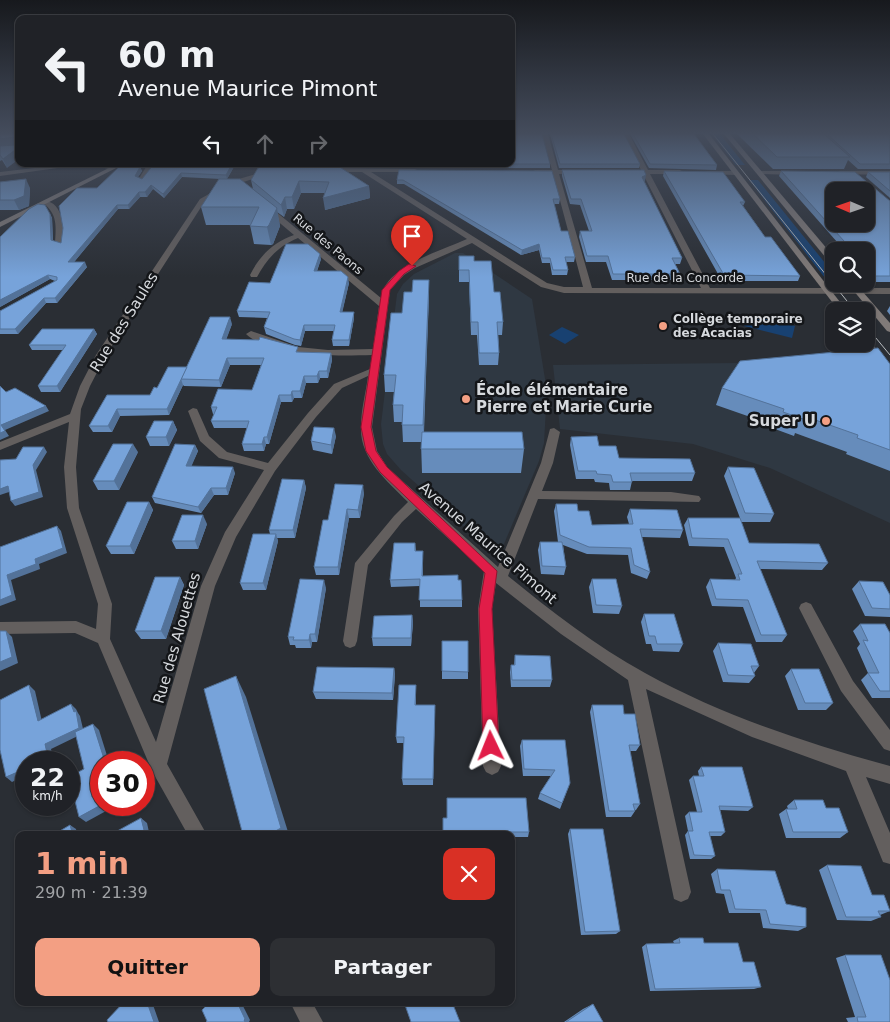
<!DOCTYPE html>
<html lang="fr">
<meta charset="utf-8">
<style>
:root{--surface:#202227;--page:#2d2f33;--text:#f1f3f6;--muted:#a2a4a7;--line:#3d3f44;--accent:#f39f83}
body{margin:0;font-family:"DejaVu Sans",sans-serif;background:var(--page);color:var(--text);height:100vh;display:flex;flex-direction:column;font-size:19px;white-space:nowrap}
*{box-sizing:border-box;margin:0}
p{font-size:16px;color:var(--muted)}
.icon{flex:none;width:28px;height:28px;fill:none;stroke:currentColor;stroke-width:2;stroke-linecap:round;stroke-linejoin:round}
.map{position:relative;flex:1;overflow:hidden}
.side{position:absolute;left:15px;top:831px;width:500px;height:175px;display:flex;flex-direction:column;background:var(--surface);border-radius:10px;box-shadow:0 1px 4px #0004,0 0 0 1px var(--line)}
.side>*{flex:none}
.hud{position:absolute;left:15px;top:15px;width:500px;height:152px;border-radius:10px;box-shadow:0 1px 4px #0004,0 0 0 1px var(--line);background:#202227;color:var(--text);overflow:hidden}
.needle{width:32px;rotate:272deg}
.buttons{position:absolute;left:825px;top:182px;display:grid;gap:10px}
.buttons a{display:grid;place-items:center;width:50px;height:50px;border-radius:10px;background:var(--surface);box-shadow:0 1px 4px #0004,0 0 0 1px var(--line);font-size:25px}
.speed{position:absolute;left:15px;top:751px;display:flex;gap:10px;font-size:25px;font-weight:700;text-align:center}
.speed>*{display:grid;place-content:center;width:65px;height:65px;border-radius:50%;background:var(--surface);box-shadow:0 1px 4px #0004,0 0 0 1px var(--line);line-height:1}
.speed small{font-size:12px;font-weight:400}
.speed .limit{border:8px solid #d22;background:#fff;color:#111}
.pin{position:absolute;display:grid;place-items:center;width:42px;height:42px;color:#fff;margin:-51px -21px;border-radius:50% 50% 50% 0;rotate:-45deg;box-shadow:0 0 5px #0007}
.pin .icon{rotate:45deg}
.me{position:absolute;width:55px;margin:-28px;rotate:358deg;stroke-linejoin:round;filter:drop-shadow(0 0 4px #0008)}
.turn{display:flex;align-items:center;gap:18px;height:105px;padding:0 20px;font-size:22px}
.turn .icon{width:65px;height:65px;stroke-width:2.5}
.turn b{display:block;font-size:35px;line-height:42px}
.lanes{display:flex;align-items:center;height:48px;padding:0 20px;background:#0003;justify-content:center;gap:25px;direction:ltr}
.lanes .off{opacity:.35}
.round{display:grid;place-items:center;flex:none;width:52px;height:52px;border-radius:10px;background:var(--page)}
.head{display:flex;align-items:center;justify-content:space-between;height:85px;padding:0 20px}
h1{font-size:30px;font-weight:800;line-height:38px;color:var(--accent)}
.primary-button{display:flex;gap:10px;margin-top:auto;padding:10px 20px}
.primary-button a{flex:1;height:58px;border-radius:10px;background:var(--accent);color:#111;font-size:20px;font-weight:800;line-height:58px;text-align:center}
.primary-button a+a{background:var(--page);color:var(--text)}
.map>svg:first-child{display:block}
</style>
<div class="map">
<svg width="890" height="1022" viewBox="0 0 890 1022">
<rect width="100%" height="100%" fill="#2a2e34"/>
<!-- built -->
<g fill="#2f3842">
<polygon points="455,253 463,253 532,299 547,391 544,443 539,461 501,551 493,553 401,470 387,454 383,444 381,424 397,294 403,284 414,274"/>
<polygon points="861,355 890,393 890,523 770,468 693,444 560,429 553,365 738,363"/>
</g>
<!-- green -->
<g fill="#184171">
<polygon points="712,134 720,134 745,165 736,165"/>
<polygon points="749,180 758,180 834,274 834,278 825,278"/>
<polygon points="749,315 795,326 792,338 744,326"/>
<polygon points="562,327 579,335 565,344 549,335"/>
</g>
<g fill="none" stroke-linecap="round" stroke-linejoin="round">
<!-- street -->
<g fill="#635f5e" fill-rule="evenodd">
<path d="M542,134H548L558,170H577L580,172L577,174H559L592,288H701L643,174H627L624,172L627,170H641L623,134H629L648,170H680L683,172L680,174H650L710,288H890V294L564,293L541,287L472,243L415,268L404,275L390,290L372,427L377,451L387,467L498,567L541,463L550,429L554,428L560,432L553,463L542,491L671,492L699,496L701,499L699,502L538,499L508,576C551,611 596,646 645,673C721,715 806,743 890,766V784L866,777L890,833V864L883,862L846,771L752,737L646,689L691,892L688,899L681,902L674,899L628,680L561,634L496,583L492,609L501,766L498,772L492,775L486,772L483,766L478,609L484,571L416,509L402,522L368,565L357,641L355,646L350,648L345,646L343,641L355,563L394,516L408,502C387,481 359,458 361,426C361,409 366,392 368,376L342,388L316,417L275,471L236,537L215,586L167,764L207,835H188L152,771L98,643L75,633L0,634V622L76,621L96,629L98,604L67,508L64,467L69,422L0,450V442L70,414L80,386L96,355L200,199L232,181L270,170L273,172L229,187L205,201L106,355L90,386L81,409L76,467L79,508L112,604L110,639L156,742L201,586L225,532L264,470L219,458L200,441L188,411L193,408L197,409L209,436L227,452L268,463L308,413L334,384L370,369L372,355C339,356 271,358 246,334L251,331L298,347L328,350L373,349L379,306L298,238C278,246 267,259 257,277H251L250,275C259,256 274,242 294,235L262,208L269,206L381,298C385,266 441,251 467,239L362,172H327L324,170L327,168L415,169L417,170V172H371L547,283L564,287H583L553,174H535L532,172L535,170H552Z"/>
<polygon points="69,164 86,164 0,176 0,172"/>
<polygon points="90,164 101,164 115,168 112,170"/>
<polygon points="148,164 154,164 143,181 139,181 138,180"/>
<polygon points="707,171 736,171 739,173 736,175 705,174 705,172"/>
<polygon points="759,171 798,171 801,173 798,175 757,174 757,172"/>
<polygon points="840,171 890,171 890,175 838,174 838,172"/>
<path d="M43,201C63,199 66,232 62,246L55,244C56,227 58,214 43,203Z"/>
<polygon points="806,602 811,604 853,681 890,730 890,751 884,749 841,691 799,608 801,604"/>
<polygon points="290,1002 312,1002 323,1022 300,1022"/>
</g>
<!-- secondary -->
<g fill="#807a78" fill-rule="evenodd">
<polygon points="703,134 709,134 847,311 839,311"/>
<polygon points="724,134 730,134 834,257 834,264 831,264"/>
<polygon points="117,164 124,164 0,227 0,222"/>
<polygon points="848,284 856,284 890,323 890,332 887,331"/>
<polygon points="866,339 869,340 890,366 890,376 886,375 862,344 866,344"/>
</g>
<!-- tram -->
<g stroke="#b6babe" stroke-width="1">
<polyline points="713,134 855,311"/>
<polyline points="866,326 890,355"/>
</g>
</g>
<!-- wall -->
<g fill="#668cbb" fill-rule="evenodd">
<polygon points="0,134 7,168 2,160 0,161"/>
<polygon points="550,134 624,134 640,164 639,168 559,168"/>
<polygon points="630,134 694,134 717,165 716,170 649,168"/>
<polygon points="737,134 890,134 890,169 858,169 848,160 844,169 773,169"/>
<path d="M154,164H335L369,186L370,198L325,210V193H301L294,209H287L284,217L277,212L280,226L273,244L271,245L254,244L250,225H206L201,207L221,179L182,177L164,198L153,189L147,197H140L129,209H118L74,262L87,267L57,303H46L18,334H0V311L55,281L50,279L0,307L50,214L52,218L53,241L61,243L97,188L140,167L142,171L138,177L142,179ZM235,165H264L251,180L253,189L227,179Z"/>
<polygon points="382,164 550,164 550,168 400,168 382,166"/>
<polygon points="399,170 560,199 559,204 554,204 561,231 575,257 574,262 566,262 568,270 567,275 552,275 550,263 542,263 539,250 521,255 404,184 397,184 397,180"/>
<polygon points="562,170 645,181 644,181 682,258 680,264 675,264 680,274 678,280 612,280 606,262 586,262 579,237 580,231 589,231 580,205 570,204 562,176"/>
<polygon points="664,171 745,202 743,206 765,237 800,276 798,281 722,281 663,176"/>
<polygon points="781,171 890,201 890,282 872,282 866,275 866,251 845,251 779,176"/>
<polygon points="868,172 890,172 890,198 866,177"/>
<polygon points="0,182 30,188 29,206 19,210 0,210"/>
<polygon points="459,256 474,261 494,292 503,322 502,335 498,335 499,353 498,365 479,365 477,335 471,335 469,282 459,282"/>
<polygon points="321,259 317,271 349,283 342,312 354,312 354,318 349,346 333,346 332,340 334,331 305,331 301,346 295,345 266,334 264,327 267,318 239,317 237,311 270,283"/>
<polygon points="429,280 429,295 424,432 524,449 521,473 422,473 421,442 403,442 402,422 394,422 393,405 394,392 385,392 384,375 402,313 412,292"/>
<polygon points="890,306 890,315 887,311"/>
<polygon points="232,324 226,339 299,352 331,353 332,360 328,378 320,378 318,383 306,383 302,398 294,398 292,402 281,402 269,444 266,444 264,451 244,451 242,444 247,428 214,428 211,421 214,414 213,414 211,407 252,390 261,365 230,365 221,387 184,386 183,385 169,415 120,416 112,432 93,432 89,426 107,395 150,395 157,388 187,367"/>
<polygon points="94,329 97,334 60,392 41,392 38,386 63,350 32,350 29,345"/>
<polygon points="890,364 890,471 846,454 847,452 795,433 794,436 775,429 776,426 716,405 722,388"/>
<polygon points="173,421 177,430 169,446 150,446 146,437"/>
<polygon points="336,436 332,454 313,450 311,441"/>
<polygon points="571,437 599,446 619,458 695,473 692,481 632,481 630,490 610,490 609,483 595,482 594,479 576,479 570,445"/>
<polygon points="195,445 198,451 191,466 235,473 228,495 214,495 201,513 155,503 152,497"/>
<polygon points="138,452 119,490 98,490 93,481"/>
<polygon points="728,467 774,514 770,522 741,522 749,543 828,563 822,570 760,569 787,635 782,642 756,642 743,607 712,606 706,587 710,579 735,580 736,578 724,547 689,546 684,525 688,518 740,518 724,476"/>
<polygon points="304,480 306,488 295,538 277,538 278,541 266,590 243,590 240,583 270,534 269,530"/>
<polygon points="364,493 360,518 349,518 339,575 316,575 314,567 328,520"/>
<polygon points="149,502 153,510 134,554 111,554 106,546"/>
<polygon points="556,504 578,511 592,525 629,524 627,517 630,509 683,530 680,538 642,537 650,572 647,579 631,573 628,555 587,554 563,545 566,567 564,575 541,574 538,550 540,542 558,542 554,511"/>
<polygon points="207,524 198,549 176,549 172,541"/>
<polygon points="415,543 416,551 423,558 423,576 458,580 462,600 462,607 420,607 420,586 391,587 390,580"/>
<polygon points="180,577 184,585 166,639 141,639 135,631"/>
<polygon points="592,579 622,606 619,614 593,613 589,587"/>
<polygon points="859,581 890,595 890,617 865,616 852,589"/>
<polygon points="326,588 317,642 312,642 311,648 296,648 295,645 290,645 288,637"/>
<polygon points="644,614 683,644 679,652 653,651 651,644 646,644 641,622"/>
<polygon points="412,615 413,623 411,646 373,646 372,638"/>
<polygon points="860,624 890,633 890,698 872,698 861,680 868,673 857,648 860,644 853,631"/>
<polygon points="442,641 468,672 468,679 442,679"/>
<polygon points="718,643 759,666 754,673 755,676 749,683 723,682 713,651"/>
<polygon points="515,655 552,680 550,687 511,687 510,672 511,665 514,665"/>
<polygon points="394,668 395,675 393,700 316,699 313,692"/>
<polygon points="791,669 833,703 826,710 798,710 785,676"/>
<polygon points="416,685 416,705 435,711 433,785 403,785 402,779 404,743 397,743 396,737"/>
<polygon points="592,705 624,714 640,745 636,751 630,751 640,804 636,810 635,810 635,811 631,817 606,817 590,712"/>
<polygon points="522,740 570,783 560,809 538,799 540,793 551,776 523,776 520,746"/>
<polygon points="701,767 753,807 748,811 720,810 725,832 721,836 710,836 715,856 711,859 690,859 685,835 688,831 685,816 689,812 697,812 689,780 693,776 699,776 698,771"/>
<polygon points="794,800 826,808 848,832 840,838 786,838 779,814 786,809 788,809 787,806"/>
<polygon points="443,818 447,818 529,832 528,837 511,837 511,835 443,835"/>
<polygon points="570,829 620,931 616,934 581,935 568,834"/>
<polygon points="827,865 872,895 890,911 880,915 881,917 871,921 837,920 819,870"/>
<polygon points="717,869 786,904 806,927 798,931 763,928 760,913 729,913 724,894 716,893 711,874"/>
<polygon points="679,938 704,943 743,962 761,987 754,989 650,991 642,947 646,944 674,943 673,941"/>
<polygon points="845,955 890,1022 848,1022 846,1018 855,1017 836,958"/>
<polygon points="593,1004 603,1022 564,1022 583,1009"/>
</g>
<!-- shaded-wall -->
<g fill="#537299">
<polygon points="15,137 19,146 0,149 0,139"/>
<polygon points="19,147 19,159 7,168 3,159"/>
<polygon points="232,164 235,164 235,165 227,179 226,175"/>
<polygon points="140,167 142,171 136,180 135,176"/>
<polygon points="181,173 182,177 164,198 163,194"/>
<polygon points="646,175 645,181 641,183 642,177"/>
<polygon points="26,179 30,188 29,206 19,210 14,200"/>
<polygon points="299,181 301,193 294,209 292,197"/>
<polygon points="151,185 153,189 147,197 145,192"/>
<polygon points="369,186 370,198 325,210 323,198"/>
<polygon points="139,192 140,197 129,209 128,205"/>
<polygon points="285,197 287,209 284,217 281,205"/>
<polygon points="117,205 118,209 70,267 68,262"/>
<polygon points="277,208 280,226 273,244 271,245 267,227"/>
<polygon points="50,214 52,218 53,245 51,240"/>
<polygon points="539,244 539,250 521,255 522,250"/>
<polygon points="320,254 321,259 315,277 314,271"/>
<polygon points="85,262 87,267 57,303 55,298"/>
<polygon points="48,275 50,279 0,307 0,300"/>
<polygon points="348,277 349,283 341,318 340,312"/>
<polygon points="429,280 429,295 423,442 423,425"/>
<polygon points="44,298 46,303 18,334 15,329"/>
<polygon points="354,312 354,318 349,346 349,340"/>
<polygon points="230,317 232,324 224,346 222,339"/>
<polygon points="304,325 305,331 301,346 300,340"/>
<polygon points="94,329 97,334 60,392 57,386"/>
<polygon points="331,353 332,360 328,378 327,371"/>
<polygon points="227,358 230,365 221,387 219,380"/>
<polygon points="187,367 181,379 183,385 169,415 167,409"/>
<polygon points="319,371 320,378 318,383 317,376"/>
<polygon points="304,376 306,383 302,398 300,391"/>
<polygon points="292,391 294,398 292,402 291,395"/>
<polygon points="279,395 281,402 269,444 267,437"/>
<polygon points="46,406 49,411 5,430 9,436 0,440 0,433 1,425"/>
<polygon points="117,409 120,416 112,432 108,426"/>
<polygon points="173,421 177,430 169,446 166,437"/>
<polygon points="334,428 336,436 332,454 331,445"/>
<polygon points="264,437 266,444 264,451 262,444"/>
<polygon points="133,444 138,452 119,490 114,481"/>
<polygon points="195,445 198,451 189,472 186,466"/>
<polygon points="44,447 47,452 36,470 43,497 15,506 11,501"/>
<polygon points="233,467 235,473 228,495 226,488"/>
<polygon points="304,480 306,488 295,538 293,530"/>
<polygon points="363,485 364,493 360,518 358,510"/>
<polygon points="8,486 12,491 0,495 0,489"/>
<polygon points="211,488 214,495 201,513 198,507"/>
<polygon points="149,502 153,510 134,554 130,546"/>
<polygon points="347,509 349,518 339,575 338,567"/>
<polygon points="203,515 207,524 198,549 195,541"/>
<polygon points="57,526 61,531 67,553 39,564 40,569 11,580 16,600 0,606 0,600 7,575"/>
<polygon points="276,534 278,541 266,590 263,583"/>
<polygon points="180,577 184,585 166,639 161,631"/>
<polygon points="324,580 326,588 317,642 315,634"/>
<polygon points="412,615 413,623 411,646 411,638"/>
<polygon points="6,631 12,637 18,663 0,671 0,662"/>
<polygon points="310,634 312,642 311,648 309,640"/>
<polygon points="394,668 395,675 393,700 392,693"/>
<polygon points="236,676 246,697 289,835 268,835"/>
<polygon points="29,685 35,691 43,726 38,721"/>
<polygon points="71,704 76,709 78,713 80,716 84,733 51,749 54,762 49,762 45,744 74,712"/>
<polygon points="93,724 99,730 109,762 105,762"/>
<polygon points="20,771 26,775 12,782 6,777"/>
<polygon points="33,805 46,805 34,812 28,808"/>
<polygon points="101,805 117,805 86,822 79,817"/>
<polygon points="141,818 147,823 149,832 152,835 147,835 144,830"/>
<polygon points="70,825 76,829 77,835 73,835"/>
<polygon points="147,1002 152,1002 159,1022 154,1022"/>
<polygon points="237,1002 241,1002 250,1020 249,1022 245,1022"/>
</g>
<!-- building -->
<g fill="#77a3da" stroke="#537299" fill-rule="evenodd">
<polygon points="0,134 19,134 19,147 3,159 0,155 0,146 15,145 17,143 15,137 0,139"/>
<polygon points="511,134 542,134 550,164 511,164"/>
<polygon points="551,134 624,134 640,164 560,164"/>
<polygon points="633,134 694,134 717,165 650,164"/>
<polygon points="753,134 824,134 850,157 777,157"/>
<polygon points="827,134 890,134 890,164 860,164"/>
<polygon points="154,164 232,164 226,175 181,173 163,194 151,185 145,192 139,192 128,205 117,205 68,262 85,262 55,298 44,298 15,329 0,329 0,311 57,280 57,277 48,275 0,300 0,237 29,209 38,204 45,205 50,214 51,240 61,243 63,228 59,206 77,188 97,188 120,166 140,167 135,176 142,179"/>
<polygon points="265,164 285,164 264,166"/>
<polygon points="291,164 335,164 369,186 323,198 329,182 299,181 292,197 285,197 281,205 251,180 258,168 263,166"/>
<polygon points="399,170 552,171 560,199 553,199 561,231 568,231 575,257 565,257 568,270 553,270 550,258 542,258 539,244 522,250 403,180 397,180"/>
<polygon points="562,170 644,170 646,175 642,177 682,258 672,258 680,274 613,274 608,256 587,256 580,231 592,231 581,199 571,199"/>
<polygon points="664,171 723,172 745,202 740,202 765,237 771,237 800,276 724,275"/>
<path d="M781,171L855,172L890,201V276H875L866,266V251H853ZM834,191H866V224H834Z"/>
<polygon points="868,172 890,172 890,191"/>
<polygon points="26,179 24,196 14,200 0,200 0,182"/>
<polygon points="219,179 240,179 277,208 269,225 267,227 250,226 259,207 201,207"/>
<polygon points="286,244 308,244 320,254 314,271 341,271 348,277 340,312 354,312 349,340 332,340 335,325 304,325 300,340 294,339 264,327 270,312 237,311 249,282 270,283"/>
<polygon points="459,256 474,256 474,261 491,261 494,292 500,292 503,322 497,322 499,353 479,353 478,322 471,322 469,270 459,270"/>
<polygon points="413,280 429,280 423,425 402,425 403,405 393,405 396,375 384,375 391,313 402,313 404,292 412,292"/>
<polygon points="210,317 230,317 222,339 259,340 260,337 298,347 296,352 331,353 327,371 319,371 317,376 304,376 300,391 292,391 291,395 279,395 267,437 264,437 262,444 242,444 249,421 211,421 217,407 211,407 218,389 252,390 264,358 227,358 219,380 181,379"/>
<polygon points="42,329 94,329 57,386 38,386 66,345 29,345"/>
<polygon points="878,348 890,364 890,450 857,438 858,435 804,416 803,419 783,412 784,409 722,388 740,361"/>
<polygon points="168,367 187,367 167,409 117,409 108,426 89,426 107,395 150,395 154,387 157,388"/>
<polygon points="0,386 6,392 15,388 46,406 1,425 5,431 0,433"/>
<polygon points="154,421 173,421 166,437 146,437"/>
<polygon points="314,427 334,428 331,445 311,441"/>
<polygon points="422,432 522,432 524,449 421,449"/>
<polygon points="597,436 599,446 616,446 619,458 690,459 695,473 630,473 632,482 613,482 611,475 597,474 596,471 578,471 571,437"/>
<polygon points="113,444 133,444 114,481 93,481"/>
<polygon points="175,444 195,445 186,466 233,467 226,488 211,488 198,507 152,497"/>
<polygon points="23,447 44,447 33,465 39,492 11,501 8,486 0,489 0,460 16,459"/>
<polygon points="728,467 754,468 774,514 745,513"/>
<polygon points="282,479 304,480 293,530 269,530"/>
<polygon points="335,484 363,485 358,510 347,509 338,567 314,567 323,520 328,520"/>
<polygon points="127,502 149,502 130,546 106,546"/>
<polygon points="556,504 577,504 578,511 589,511 592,525 633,524 630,509 677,510 683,530 640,529 650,572 634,565 631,548 589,547 560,535"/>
<polygon points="182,515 203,515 195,541 172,541"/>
<polygon points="688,518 740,518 749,543 819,544 828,563 757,561 787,635 761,635 748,600 716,599 710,579 740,580 738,574 742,574 728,539 692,538"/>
<polygon points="57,526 63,548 35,559 36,564 7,575 12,595 0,600 0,547"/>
<polygon points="253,534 276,534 263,583 240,583"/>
<polygon points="540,542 562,542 566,567 542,566"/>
<polygon points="394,543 415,543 415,551 423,551 422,576 458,575 458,580 461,580 462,600 419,600 420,579 390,580"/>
<polygon points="155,577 180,577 161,631 135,631"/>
<polygon points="300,579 324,580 315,634 310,634 309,640 293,640 294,637 288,637"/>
<polygon points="592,579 616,579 622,606 596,605"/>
<polygon points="859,581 883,582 890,595 890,609 872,608"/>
<polygon points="644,614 674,614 683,644 657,644 655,636 649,636"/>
<polygon points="412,615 411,638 372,638 374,616"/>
<polygon points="860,624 885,624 890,633 890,691 880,691 868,673 879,673 863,640 868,641"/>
<polygon points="0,631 6,631 12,657 0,662"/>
<polygon points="442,641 468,641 468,672 442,671"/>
<polygon points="718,643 751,644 759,666 751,666 755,676 728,675"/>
<polygon points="515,655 550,656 552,680 512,680 511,665 515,665"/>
<polygon points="317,667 394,668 392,693 313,692"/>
<polygon points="791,669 819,669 833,703 805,703"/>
<polygon points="236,676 281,828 268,835 243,835 204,689"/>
<polygon points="29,685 38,721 71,704 74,712 76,711 79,728 45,744 49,762 26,762 26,799 20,771 6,777 0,750 0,700"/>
<polygon points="399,685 416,685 415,705 435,705 433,779 402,779 404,737 396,737"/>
<polygon points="592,705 623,705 624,714 635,714 640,745 629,745 640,804 633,804 635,811 609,811"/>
<polygon points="93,724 105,762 101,762 101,805 79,817 69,777 84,769 75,732"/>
<polygon points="522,740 565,740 570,783 562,803 540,793 555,770 524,769"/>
<polygon points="701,767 742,767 753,807 719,806 725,832 709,832 715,856 694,855 688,831 693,831 689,812 702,812 693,776 704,776"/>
<polygon points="447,798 526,798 529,832 443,832 443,818 447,818"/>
<polygon points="794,800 823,800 826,808 839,808 848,832 793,832 786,809 797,809"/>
<polygon points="28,805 33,805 28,808"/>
<polygon points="141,818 144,830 145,829 147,835 110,835"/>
<polygon points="70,825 73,835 53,835"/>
<polygon points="570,829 603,829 620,931 585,932"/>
<polygon points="827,865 861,866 872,895 884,895 890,911 878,911 881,917 846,917"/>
<polygon points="717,869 775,871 786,904 806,908 806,927 770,924 766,910 735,909 730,890 721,890"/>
<polygon points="679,938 703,938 704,943 738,943 743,962 754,962 761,987 655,989 646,944 680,943"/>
<polygon points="845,955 881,955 890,980 890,1022 858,1022 857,1017 866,1017"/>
<polygon points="124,1002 147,1002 154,1022 108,1022 107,1020"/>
<polygon points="210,1002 237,1002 245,1019 244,1020 245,1022 206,1022 207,1021 202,1010"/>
<polygon points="404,1002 452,1002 460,1022 411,1022"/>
<polygon points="593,1004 603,1022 566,1022"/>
</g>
<!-- sky -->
<linearGradient id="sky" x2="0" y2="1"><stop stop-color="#17191d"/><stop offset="0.48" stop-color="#444c5c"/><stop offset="1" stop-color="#444c5c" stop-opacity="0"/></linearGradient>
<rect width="890" height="277" fill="url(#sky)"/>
<!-- route -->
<polygon fill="#e11d48" stroke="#92132f" points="409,264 416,266 404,274 390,290 371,427 376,451 387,467 497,571 492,609 499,746 496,752 491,754 486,752 483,746 479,609 485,573 380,472 366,451 361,427 382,290 399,271"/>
<!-- markers -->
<g fill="#f39f83" stroke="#141619" stroke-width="2">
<circle cx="663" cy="326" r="5"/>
<circle cx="466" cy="399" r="5"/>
<circle cx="826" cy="421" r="5"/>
</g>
<g text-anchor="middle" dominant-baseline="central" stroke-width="5" stroke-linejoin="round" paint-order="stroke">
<!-- far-street labels -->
<g font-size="12" fill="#d6d9dd" stroke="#141619">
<text transform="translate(328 244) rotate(40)">Rue des Paons</text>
<text x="685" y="278">Rue de la Concorde</text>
</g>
<!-- far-poi labels -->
<g font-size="12" font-weight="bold" fill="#d6d9dd" stroke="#141619" text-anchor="start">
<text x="673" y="319">Collège temporaire<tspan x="673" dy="14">des Acacias</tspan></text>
</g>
<!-- street labels -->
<g font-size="15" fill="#d6d9dd" stroke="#141619">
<text transform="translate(124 322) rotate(-58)">Rue des Saules</text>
<text transform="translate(488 543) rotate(41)">Avenue Maurice Pimont</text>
<text transform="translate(177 638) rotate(-74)">Rue des Alouettes</text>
</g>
<!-- poi labels -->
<g font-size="15" font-weight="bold" fill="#d6d9dd" stroke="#141619" text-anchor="start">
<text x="476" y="390">École élémentaire<tspan x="476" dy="17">Pierre et Marie Curie</tspan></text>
<text x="816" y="421" text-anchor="end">Super U</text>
</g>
</g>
</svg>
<div class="buttons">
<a><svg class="needle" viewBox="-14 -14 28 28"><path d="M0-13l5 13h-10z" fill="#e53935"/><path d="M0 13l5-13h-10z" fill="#a2a4a7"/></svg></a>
<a><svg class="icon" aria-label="search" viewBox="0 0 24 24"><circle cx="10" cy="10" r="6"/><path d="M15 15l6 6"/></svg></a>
<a><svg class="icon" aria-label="layers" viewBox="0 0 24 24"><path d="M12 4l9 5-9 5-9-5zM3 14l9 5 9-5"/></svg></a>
</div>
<div class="speed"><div>22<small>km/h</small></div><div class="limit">30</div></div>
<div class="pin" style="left:412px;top:266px;background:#d93025"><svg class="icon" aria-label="arrive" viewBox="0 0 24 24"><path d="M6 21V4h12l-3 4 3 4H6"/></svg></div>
<svg class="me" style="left:491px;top:746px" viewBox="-20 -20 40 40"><path d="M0-17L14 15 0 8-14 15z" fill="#e11d48" stroke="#fff" stroke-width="4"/></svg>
<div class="hud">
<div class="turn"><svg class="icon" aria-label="left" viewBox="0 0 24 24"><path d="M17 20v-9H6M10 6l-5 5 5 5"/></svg><div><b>60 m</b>Avenue Maurice Pimont</div></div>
<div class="lanes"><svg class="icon" aria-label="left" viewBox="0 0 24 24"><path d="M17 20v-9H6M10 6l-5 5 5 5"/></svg><svg class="icon off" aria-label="ahead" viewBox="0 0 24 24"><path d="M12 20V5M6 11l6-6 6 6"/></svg><svg class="icon off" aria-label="right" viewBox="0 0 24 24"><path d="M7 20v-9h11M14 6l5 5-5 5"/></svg></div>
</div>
<section class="side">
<div class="head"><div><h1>1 min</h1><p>290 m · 21:39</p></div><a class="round" style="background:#d93025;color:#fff"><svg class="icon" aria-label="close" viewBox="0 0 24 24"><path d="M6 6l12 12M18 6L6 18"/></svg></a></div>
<div class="primary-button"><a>Quitter</a><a>Partager</a></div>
</section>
</div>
